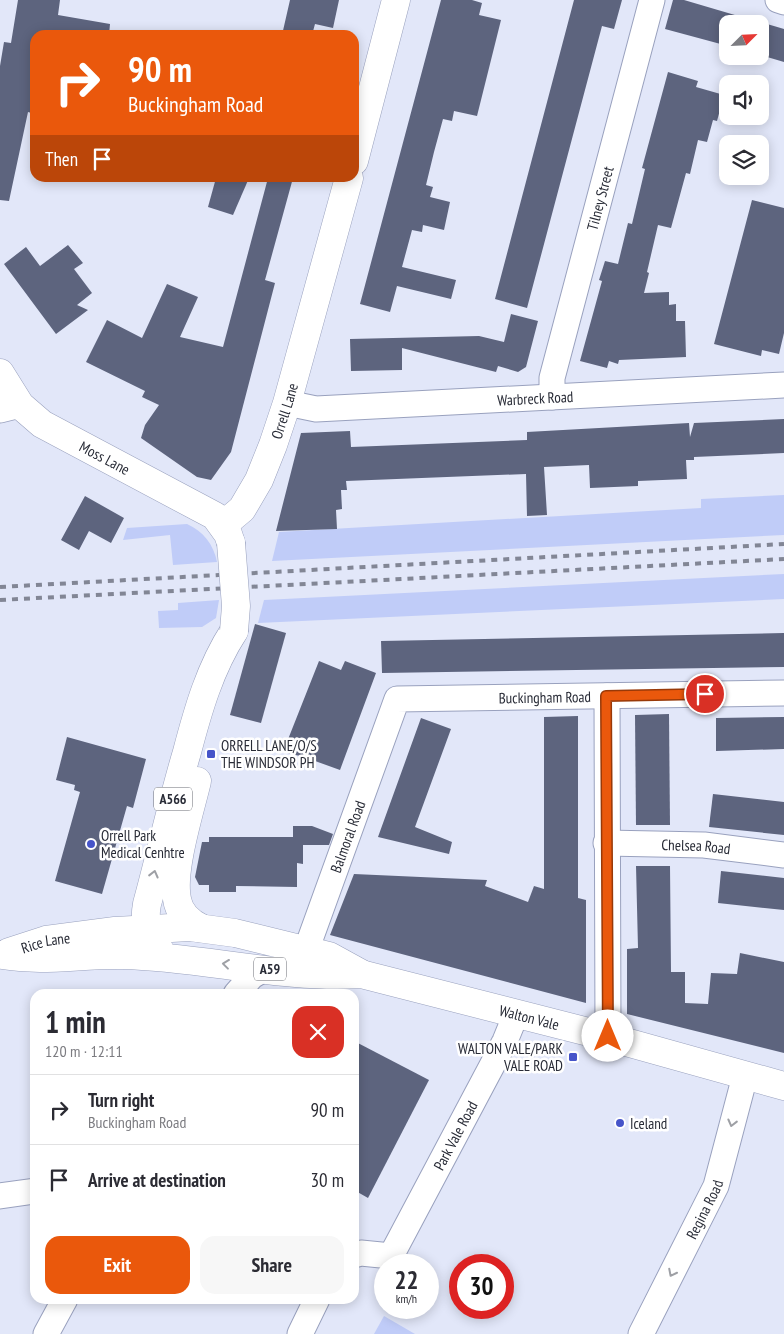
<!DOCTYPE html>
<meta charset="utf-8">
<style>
:root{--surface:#fff;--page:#f7f7f7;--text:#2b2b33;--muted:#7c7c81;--line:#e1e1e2;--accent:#ea580c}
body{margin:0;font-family:"PT Sans Narrow",sans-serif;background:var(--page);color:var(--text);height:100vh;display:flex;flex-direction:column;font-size:19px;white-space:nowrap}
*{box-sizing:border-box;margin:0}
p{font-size:16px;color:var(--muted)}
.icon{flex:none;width:28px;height:28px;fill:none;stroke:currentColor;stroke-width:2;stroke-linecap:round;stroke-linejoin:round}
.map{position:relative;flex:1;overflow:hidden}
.side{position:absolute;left:30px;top:989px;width:329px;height:315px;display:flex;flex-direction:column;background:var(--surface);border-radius:15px;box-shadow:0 2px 12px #0003}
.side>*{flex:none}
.hud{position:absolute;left:30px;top:30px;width:329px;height:152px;border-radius:15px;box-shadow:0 2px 12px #0003;background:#ea580c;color:#fff;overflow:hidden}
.needle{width:32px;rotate:66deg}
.controls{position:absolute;left:719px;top:15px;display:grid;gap:10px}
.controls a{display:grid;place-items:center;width:50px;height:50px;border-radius:10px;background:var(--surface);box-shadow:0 2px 12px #0003;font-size:25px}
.speed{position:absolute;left:374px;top:1254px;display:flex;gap:10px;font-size:25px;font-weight:700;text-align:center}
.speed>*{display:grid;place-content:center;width:65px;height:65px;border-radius:50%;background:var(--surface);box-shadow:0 2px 12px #0003;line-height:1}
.speed small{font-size:12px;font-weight:400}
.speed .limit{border:8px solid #d22;background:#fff;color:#111}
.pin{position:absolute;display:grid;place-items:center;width:42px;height:42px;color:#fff;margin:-21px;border:2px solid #fff;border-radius:50%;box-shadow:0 1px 5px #0007}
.me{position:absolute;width:55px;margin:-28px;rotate:0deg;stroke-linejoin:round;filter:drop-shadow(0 0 4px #0008)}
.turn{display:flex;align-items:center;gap:18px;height:105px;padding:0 15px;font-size:22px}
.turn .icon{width:65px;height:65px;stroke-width:2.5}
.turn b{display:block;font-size:35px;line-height:42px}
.then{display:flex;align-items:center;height:48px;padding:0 15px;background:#0003;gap:10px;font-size:19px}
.round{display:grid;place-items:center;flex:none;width:52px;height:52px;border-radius:15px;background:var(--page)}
.head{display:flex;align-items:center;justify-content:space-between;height:85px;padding:0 15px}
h1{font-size:30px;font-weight:600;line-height:38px}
.button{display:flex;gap:10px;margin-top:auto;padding:10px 15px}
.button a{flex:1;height:58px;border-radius:15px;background:var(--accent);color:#fff;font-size:20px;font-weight:600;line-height:58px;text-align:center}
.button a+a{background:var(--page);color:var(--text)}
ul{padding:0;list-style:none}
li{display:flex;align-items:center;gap:15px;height:70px;padding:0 15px;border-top:1px solid var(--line)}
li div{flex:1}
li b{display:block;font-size:19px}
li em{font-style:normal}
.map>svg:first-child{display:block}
</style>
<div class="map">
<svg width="784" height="1334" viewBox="0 0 784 1334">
<rect width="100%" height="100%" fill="#e2e7f9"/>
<!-- green -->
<g fill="#c0ccf8">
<polygon points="784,495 784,535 272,561 279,532 701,508 701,499"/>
<path d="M187,524C203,531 214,545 217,562L173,565L170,535L123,540L127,528Z"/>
<polygon points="784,574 784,599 258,623 264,600"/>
<polygon points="219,600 216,618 202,627 159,628 158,611 178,610 178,603"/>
<polygon points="384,1316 415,1334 374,1334"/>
</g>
<!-- building -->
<g fill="#5d647e">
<polygon points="18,0 60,0 58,15 110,24 109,35 35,35 35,114 28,112 9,201 0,200 0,66 4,42 11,43"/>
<polygon points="290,0 339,0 333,28 315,24 312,35 282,35"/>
<polygon points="441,0 472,0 482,3 479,15 501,20 477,116 454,111 452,121 443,119 434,152 426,185 433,187 430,197 450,202 444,230 423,225 422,232 412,230 402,267 456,280 451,299 397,286 390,312 360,304"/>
<polygon points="574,0 622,0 614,29 602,26 527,308 495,299"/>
<polygon points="673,0 684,0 745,18 743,24 728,24 728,46 665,29"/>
<polygon points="760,22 784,29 784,62 760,55"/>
<polygon points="668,72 698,81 696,87 724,95 717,121 713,120 707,142 698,140 690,174 686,173 671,228 658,225 647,272 649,273 644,293 669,292 669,305 676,304 676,321 685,321 686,357 619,360 618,364 609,361 607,368 580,361 602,281 599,280 605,261 618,264 628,223 632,224 645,169 642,168"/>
<polygon points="216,178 249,178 233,215 208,207"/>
<polygon points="268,178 293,178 265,280 275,283 231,452 211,480 197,477 141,438 145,425 159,405 142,397 145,391 86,362 107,320 142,338 167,284 198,297 180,337 223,347"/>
<polygon points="752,200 784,208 784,333 779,354 762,350 761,356 714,344"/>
<polygon points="68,245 83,263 74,269 92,293 77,305 88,310 56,334 4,264 26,247 40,266"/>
<polygon points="511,314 538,321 526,367 518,372 498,366 496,372 402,348 402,370 351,371 350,339 479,336 504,342"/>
<polygon points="784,419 784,453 694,457 694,460 686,460 687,479 638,481 638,486 590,488 589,465 544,467 547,515 527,516 526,474 346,481 347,490 341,490 342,509 336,510 337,529 276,531 301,433 350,431 351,447 527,440 527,432 689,423 690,437 694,423"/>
<polygon points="85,496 124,518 111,543 89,531 79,550 61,540"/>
<polygon points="255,624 286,633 261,723 230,715"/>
<polygon points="784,633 784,667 382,673 381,641"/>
<polygon points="319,661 341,670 345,661 376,673 340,770 304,757 283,752"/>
<polygon points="669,714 670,825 636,825 635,715"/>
<polygon points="578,716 578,898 586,900 586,1003 330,935 354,874 487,880 485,886 528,902 534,886 544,889 544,717"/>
<polygon points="784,717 784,749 716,751 716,718"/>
<polygon points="421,718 451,729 415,827 452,842 449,854 378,837"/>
<polygon points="67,737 146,759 133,808 127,806 102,894 55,881 80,792 74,790 75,785 56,780"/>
<polygon points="713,794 784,802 784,835 709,827"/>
<polygon points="293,826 312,826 333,834 329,845 303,845 303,864 297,863 297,887 236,886 236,892 209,892 209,885 199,885 195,877 202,842 209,842 209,837 293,837"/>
<polygon points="636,866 670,866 671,972 685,972 685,1003 708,1004 711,973 737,974 740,953 784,962 784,1053 627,1014 627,949 638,948"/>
<polygon points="721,871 784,878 784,910 718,903"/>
<polygon points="354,1041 429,1080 368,1198 354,1190"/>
</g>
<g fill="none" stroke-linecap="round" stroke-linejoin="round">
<!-- minor casing -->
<g stroke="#99a1be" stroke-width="27">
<g id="minor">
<polyline points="778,0 784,2"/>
<path id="s1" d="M552,397V378L652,0"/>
<path id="s2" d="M287,403L316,409L784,385"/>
<polyline points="0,410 20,405"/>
<polyline points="607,696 608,1037"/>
<path id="s3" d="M606,843L704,845L784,855"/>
<path id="s4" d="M299,970L397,699L784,693"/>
<polyline points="236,994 252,976 264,969"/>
<polyline points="0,1196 35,1191"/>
<path id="s5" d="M354,1255L361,1253L391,1256L505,1041L516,1014"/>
<polyline points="46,1334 65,1299"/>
<polyline points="300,1334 317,1299"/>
<path id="s6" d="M641,1334L716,1186L745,1076"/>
</g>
</g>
<!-- tertiary casing -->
<g stroke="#99a1be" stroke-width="29">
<g id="tertiary">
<polyline points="354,161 396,0"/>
<path id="s7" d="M223,525L242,509L259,480L273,445L287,403L349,178"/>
</g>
</g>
<!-- primary casing -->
<g stroke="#99a1be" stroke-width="29">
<g id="primary">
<path id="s8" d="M0,373L20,405L42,424L215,516L228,534L231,543"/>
<path d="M197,781C190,811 171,870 177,899C179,913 189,922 201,928"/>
<path d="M159,949C146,938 144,920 147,904C161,853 172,802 187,752C198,710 210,668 234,631"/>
</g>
</g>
<!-- trunk casing -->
<g stroke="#99a1be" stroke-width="29">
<g id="trunk">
<path id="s9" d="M9,952L46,940L115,931L190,927L235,933L329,956L360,973"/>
<path id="s10" d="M2,955C43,962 82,954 123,955C203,957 282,979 361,974L608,1037L784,1086"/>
</g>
</g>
<!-- minor -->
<use href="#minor" stroke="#fff" stroke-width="25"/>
<!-- tertiary -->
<use href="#tertiary" stroke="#fff" stroke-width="28"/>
<!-- primary -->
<use href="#primary" stroke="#fff" stroke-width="28"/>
<!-- trunk -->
<use href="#trunk" stroke="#fff" stroke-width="28"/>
<!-- rail -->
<g stroke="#828695" stroke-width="4" stroke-dasharray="6 6" stroke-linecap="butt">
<polyline points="0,587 784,544"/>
<polyline points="0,600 784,559"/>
</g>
<!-- primary-bridge casing -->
<g stroke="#99a1be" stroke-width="29" stroke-linecap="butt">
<polyline id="primary-bridge" points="231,543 236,606 234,631"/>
</g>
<!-- primary-bridge -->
<use href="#primary-bridge" stroke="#fff" stroke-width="28"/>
</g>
<!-- one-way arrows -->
<defs><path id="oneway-chevron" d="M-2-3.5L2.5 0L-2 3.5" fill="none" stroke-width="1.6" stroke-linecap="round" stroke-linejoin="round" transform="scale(1.25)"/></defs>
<g stroke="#9ea0a5">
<use href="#oneway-chevron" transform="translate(154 874) rotate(-76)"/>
<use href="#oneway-chevron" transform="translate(226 964) rotate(-173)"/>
<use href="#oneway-chevron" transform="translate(732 1123) rotate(104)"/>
<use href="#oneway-chevron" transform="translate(672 1273) rotate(117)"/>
</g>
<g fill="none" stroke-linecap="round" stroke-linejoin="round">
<!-- route casing -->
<g stroke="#983908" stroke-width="12">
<polyline id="route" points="608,1036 606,696 705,694"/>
</g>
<!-- route -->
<use href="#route" stroke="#ea580c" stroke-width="9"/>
</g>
<!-- markers -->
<g fill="#4654c9" stroke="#fff" stroke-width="2">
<rect x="206" y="749" width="10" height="10" rx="2.5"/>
<circle cx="91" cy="844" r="5"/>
<rect x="568" y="1052" width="10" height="10" rx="2.5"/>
<circle cx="620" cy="1123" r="5"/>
</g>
<g text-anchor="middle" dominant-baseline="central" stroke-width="5" stroke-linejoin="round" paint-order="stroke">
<!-- shield labels -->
<g fill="#fff" stroke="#686b72" stroke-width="1">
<rect x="154" y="787.5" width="38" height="23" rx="4"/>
<rect x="254" y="957.5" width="32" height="23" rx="4"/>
</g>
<g font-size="14" font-weight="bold" fill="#282b36">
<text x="173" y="799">A566</text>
<text x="270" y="969">A59</text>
</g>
<!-- street labels -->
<g font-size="15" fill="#282b36" stroke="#fff">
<text stroke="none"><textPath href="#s1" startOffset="205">Tilney Street</textPath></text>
<text stroke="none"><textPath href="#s2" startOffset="249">Warbreck Road</textPath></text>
<text stroke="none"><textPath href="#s7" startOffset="132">Orrell Lane</textPath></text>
<text stroke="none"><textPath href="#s8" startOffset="138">Moss Lane</textPath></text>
<text stroke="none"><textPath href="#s4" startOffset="436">Buckingham Road</textPath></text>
<text stroke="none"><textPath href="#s4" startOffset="142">Balmoral Road</textPath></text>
<text stroke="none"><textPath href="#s3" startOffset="90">Chelsea Road</textPath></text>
<text stroke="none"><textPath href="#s9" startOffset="38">Rice Lane</textPath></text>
<text stroke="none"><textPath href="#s10" startOffset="534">Walton Vale</textPath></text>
<text stroke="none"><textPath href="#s5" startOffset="174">Park Vale Road</textPath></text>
<text stroke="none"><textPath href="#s6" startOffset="140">Regina Road</textPath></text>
</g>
<!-- poi labels -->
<g font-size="15" fill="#282b36" stroke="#fff" text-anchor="start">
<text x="221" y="745">ORRELL LANE/O/S<tspan x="221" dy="17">THE WINDSOR PH</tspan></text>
<text x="101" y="835">Orrell Park<tspan x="101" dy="17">Medical Cenhtre</tspan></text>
<text x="563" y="1048" text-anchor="end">WALTON VALE/PARK<tspan x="563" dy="17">VALE ROAD</tspan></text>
<text x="630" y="1123">Iceland</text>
</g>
</g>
</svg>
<div class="controls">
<a><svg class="needle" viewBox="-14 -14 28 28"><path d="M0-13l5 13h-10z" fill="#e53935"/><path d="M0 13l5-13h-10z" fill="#7c7c81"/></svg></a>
<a><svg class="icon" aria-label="sound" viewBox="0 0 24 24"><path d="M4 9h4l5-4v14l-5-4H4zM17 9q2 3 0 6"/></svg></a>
<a><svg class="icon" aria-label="layers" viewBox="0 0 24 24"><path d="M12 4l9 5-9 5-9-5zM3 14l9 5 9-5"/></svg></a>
</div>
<div class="speed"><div>22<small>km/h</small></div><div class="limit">30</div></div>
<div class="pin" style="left:705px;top:694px;background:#d93025"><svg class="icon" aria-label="arrive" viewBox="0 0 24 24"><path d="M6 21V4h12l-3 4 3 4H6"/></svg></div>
<svg class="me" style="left:608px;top:1036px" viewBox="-20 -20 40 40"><circle r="19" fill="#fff"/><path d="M0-13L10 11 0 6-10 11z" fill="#ea580c"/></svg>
<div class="hud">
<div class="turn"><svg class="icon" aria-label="right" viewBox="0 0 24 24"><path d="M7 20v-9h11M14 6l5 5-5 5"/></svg><div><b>90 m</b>Buckingham Road</div></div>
<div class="then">Then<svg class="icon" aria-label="arrive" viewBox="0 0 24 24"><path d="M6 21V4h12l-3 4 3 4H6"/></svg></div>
</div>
<section class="side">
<div class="head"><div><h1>1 min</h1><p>120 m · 12:11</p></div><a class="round" style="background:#d93025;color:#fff"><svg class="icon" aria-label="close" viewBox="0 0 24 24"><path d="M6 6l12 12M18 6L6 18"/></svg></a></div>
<ul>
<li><svg class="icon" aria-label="right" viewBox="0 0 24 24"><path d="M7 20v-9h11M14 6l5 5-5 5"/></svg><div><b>Turn right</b><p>Buckingham Road</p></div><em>90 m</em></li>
<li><svg class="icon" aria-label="arrive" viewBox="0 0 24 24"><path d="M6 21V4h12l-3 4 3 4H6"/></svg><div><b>Arrive at destination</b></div><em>30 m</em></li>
</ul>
<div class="button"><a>Exit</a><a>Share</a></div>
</section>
</div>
